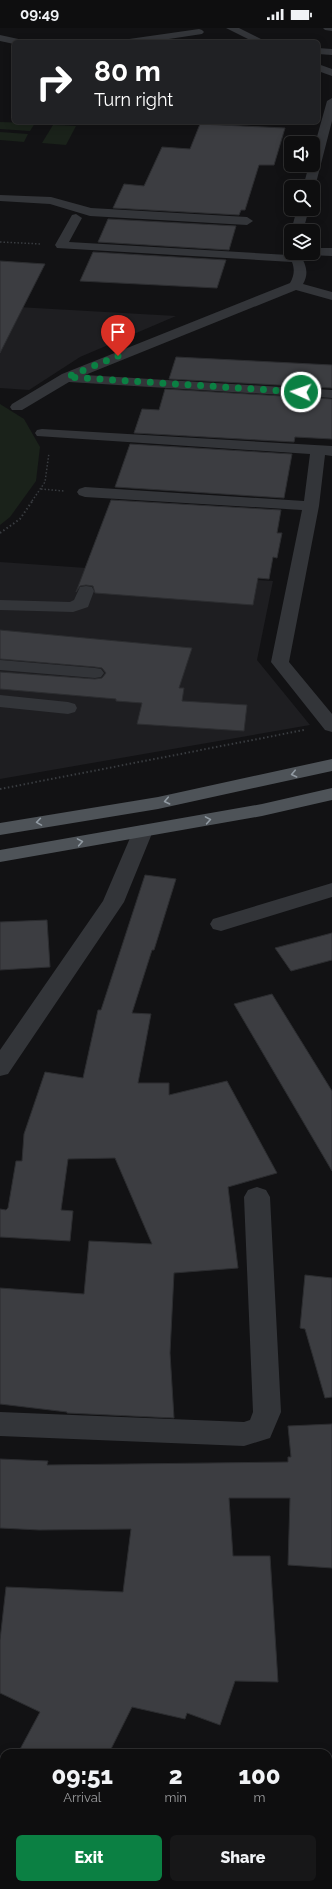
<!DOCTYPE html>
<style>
:root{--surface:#0e0e0f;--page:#171718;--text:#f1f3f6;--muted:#9b9c9e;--line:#2e2e2f;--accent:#0b8043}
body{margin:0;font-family:Raleway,sans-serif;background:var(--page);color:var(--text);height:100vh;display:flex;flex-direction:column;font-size:15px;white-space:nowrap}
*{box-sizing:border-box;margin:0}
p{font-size:13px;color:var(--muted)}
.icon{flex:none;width:22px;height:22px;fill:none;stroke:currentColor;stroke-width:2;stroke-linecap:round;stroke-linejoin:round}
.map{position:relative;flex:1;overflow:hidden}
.panel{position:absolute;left:0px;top:1721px;width:332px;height:140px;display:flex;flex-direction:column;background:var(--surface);border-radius:12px 12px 0 0;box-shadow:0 2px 10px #0003,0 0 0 1px var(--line)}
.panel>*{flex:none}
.top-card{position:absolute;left:12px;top:12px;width:308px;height:84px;border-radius:6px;box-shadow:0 2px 10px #0003,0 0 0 1px var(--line);background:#202124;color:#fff;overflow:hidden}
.tools{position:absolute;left:284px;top:108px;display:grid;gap:8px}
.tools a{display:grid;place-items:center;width:36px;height:36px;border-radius:6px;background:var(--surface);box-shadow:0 2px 10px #0003,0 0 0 1px var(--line);font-size:20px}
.pin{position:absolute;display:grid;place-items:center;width:34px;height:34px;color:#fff;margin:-41px -17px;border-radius:50% 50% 50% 0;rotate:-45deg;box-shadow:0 0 4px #0007}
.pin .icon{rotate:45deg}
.me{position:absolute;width:44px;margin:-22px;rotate:273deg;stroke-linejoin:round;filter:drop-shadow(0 0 3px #0008)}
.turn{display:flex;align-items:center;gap:14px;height:84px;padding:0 16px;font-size:18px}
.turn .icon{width:52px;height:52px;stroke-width:2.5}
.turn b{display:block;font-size:28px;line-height:34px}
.eta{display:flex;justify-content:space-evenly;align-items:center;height:68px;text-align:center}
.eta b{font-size:24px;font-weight:800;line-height:28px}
.button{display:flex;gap:8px;margin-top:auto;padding:8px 16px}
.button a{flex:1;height:46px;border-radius:6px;background:var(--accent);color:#fff;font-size:16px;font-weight:800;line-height:46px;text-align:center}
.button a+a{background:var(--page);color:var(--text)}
.status{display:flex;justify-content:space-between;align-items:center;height:28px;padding:0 20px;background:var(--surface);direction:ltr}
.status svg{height:11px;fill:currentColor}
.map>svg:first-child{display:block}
</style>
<div class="status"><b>09:49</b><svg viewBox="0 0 49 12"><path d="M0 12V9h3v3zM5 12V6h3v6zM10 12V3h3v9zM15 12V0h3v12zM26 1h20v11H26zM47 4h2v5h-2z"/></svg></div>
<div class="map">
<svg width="332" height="1861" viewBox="0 0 332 1861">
<rect width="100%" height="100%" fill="#121214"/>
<!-- built -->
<g fill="#1e1e21">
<polygon points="0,278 176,288 80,329 29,362 0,360"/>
<polygon points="0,534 273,553 257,632 310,697 0,751"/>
</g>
<!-- green -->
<g fill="#1a221a">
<polygon points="0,94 35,95 30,103 0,101"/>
<polygon points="53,97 76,98 66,117 42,115"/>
<polygon points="0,104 28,106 24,114 0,112"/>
<polygon points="0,376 24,391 40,419 36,453 10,489 0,497"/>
</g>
<!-- building -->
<g fill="#3c3d41" stroke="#2c2d30">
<polygon points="200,96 285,100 274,137 259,137 245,182 241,182 239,187 113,180 124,156 144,158 162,119 190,121"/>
<polygon points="108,191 236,198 229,222 98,214"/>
<polygon points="93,224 226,232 217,260 80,253"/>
<polygon points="0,233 45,236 0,325"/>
<polygon points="176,329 332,337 332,360 169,351"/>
<polygon points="165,361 332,371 332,411 295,409 294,414 134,405 142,381 159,382"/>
<polygon points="130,416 292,426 284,470 115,459"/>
<polygon points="111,472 281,482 277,505 282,505 277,530 273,529 269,551 258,550 253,577 95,565 93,558 86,557 80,558 76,564"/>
<polygon points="0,602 192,620 179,660 184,660 182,673 247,677 244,703 137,696 142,675 116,673 116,671 0,661 0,644 95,651 102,650 106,645 102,640 95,639 0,631"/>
<polygon points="145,847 176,851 154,922 152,922 132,985 151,986 138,1055 169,1055 169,1067 227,1053 277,1145 228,1159 238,1240 174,1245 170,1325 174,1390 67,1385 67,1384 0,1376 0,1260 84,1266 89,1213 152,1216 115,1130 68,1131 61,1182 73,1183 70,1213 0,1209 0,1181 6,1182 8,1180 16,1133 22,1133 24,1106 45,1044 83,1050 98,982 101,982"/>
<polygon points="47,892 50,939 0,942 0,894"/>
<polygon points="332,905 332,932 291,943 275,920"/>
<polygon points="272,966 332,1063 332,1143 234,976"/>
<polygon points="305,1247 332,1250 332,1369 325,1370 305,1301 300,1300"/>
<polygon points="332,1396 332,1540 288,1537 290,1470 229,1470 233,1528 270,1528 278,1654 235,1653 220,1697 187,1685 185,1691 132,1679 109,1725 18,1725 40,1684 0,1665 0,1612 6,1559 123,1564 131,1501 39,1502 0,1500 0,1431 48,1433 47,1437 288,1434 288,1429 291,1429 288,1398"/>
</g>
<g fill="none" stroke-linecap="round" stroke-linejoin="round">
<!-- path-far1 -->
<g stroke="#393c40" stroke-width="1.5" stroke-dasharray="1.5 2" stroke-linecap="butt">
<polyline points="0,214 41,216"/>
<polyline points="41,461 64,463"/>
<polyline points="32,473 45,454 49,425"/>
</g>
<!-- path -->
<g stroke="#393c40" stroke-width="2" stroke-dasharray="1.5 2.5" stroke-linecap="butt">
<polyline points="0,505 20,491 33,472"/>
<polyline points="0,761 304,702"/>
</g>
<!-- minor -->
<g fill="#333539" fill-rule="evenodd">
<polygon points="226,0 239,0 267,14 254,14"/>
<polygon points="323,0 332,0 332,3 325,2"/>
<polygon points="199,1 202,2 204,4 202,6 149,14 124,14 129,11"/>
<polygon points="0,7 23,12 25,14 14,14 14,16 0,13"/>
<polygon points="318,20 332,21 332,27 318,26"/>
<polygon points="318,36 332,41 332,48 318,43"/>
<polygon points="332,70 332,93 315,159 313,161 313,159 303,159 309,137 313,137 313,123 327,73"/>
<polygon points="0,167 51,169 91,180 247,189 253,193 247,197 90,188 50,176 0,173"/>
<polygon points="297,181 309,181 303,203 291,203"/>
<path d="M76,186L82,190L69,214L288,227L287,225L291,222V225H299C305,235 310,244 303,256L332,264V272L296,262L85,347L332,362V370L69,354L22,382H12L10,379L12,376L62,346L290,255C294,248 295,242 292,234L57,220L55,217L72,187Z"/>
<polygon points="313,220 332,220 332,228 309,227 308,225 313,225"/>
<polygon points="42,401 332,418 332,428 325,427 319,478 289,634 332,686 332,704 325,702 271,634 302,482 85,469 79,467 77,464 79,461 85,459 304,473 310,426 37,408 35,405 37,402"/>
<polygon points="86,558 92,559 94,563 88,579 73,584 0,582 0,572 70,574 74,572 80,559"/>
<polygon points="0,632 95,640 101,641 104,645 101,649 95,650 0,642"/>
<polygon points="0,667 68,674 75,676 77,680 75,684 68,686 0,679"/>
<polygon points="143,797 150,799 153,803 124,874 8,1046 0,1048 0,1022 103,873 133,803 136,799"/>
<polygon points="332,855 332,869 221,903 213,901 210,896 213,891"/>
<polygon points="257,1159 266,1162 270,1169 281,1384 270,1410 244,1418 0,1408 0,1384 244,1394 250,1392 253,1384 244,1169 248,1162"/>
</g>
<!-- major -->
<g fill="#4e5358" fill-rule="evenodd">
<polygon points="332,731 332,743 158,781 0,807 0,795 158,769"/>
<polygon points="332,760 332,772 262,788 0,834 0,822 262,776"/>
</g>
</g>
<!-- one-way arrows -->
<defs><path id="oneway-chevron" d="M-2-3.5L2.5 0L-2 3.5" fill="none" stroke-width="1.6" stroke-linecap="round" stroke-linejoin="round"/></defs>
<g stroke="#919aa2">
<use href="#oneway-chevron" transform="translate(294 746) rotate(167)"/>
<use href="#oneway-chevron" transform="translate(167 773) rotate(168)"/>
<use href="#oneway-chevron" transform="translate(208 792) rotate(-10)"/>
<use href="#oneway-chevron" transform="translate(39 794) rotate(171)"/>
<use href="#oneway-chevron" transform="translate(80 814) rotate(-10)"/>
</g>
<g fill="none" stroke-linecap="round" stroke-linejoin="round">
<!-- route -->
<polyline stroke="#0b8043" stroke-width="7" stroke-dasharray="0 12.6" points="118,328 67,349 301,364"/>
</g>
</svg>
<div class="tools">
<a><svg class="icon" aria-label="sound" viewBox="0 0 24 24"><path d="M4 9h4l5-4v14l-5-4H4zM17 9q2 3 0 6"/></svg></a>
<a><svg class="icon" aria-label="search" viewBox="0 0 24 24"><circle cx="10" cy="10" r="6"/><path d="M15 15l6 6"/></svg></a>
<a><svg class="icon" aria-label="layers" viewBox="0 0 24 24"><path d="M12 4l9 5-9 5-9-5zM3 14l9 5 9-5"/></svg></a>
</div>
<div class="pin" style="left:118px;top:328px;background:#d93025"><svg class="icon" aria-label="arrive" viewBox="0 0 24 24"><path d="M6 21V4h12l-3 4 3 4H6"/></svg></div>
<svg class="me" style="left:301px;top:364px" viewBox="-20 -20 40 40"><circle r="17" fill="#0b8043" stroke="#fff" stroke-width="3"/><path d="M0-11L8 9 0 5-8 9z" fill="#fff"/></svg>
<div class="top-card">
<div class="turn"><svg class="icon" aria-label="right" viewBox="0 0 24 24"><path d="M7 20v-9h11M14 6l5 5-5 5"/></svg><div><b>80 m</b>Turn right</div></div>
</div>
<section class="panel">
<div class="eta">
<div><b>09:51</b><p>Arrival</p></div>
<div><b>2</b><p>min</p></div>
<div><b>100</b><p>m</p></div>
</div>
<div class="button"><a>Exit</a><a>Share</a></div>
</section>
</div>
